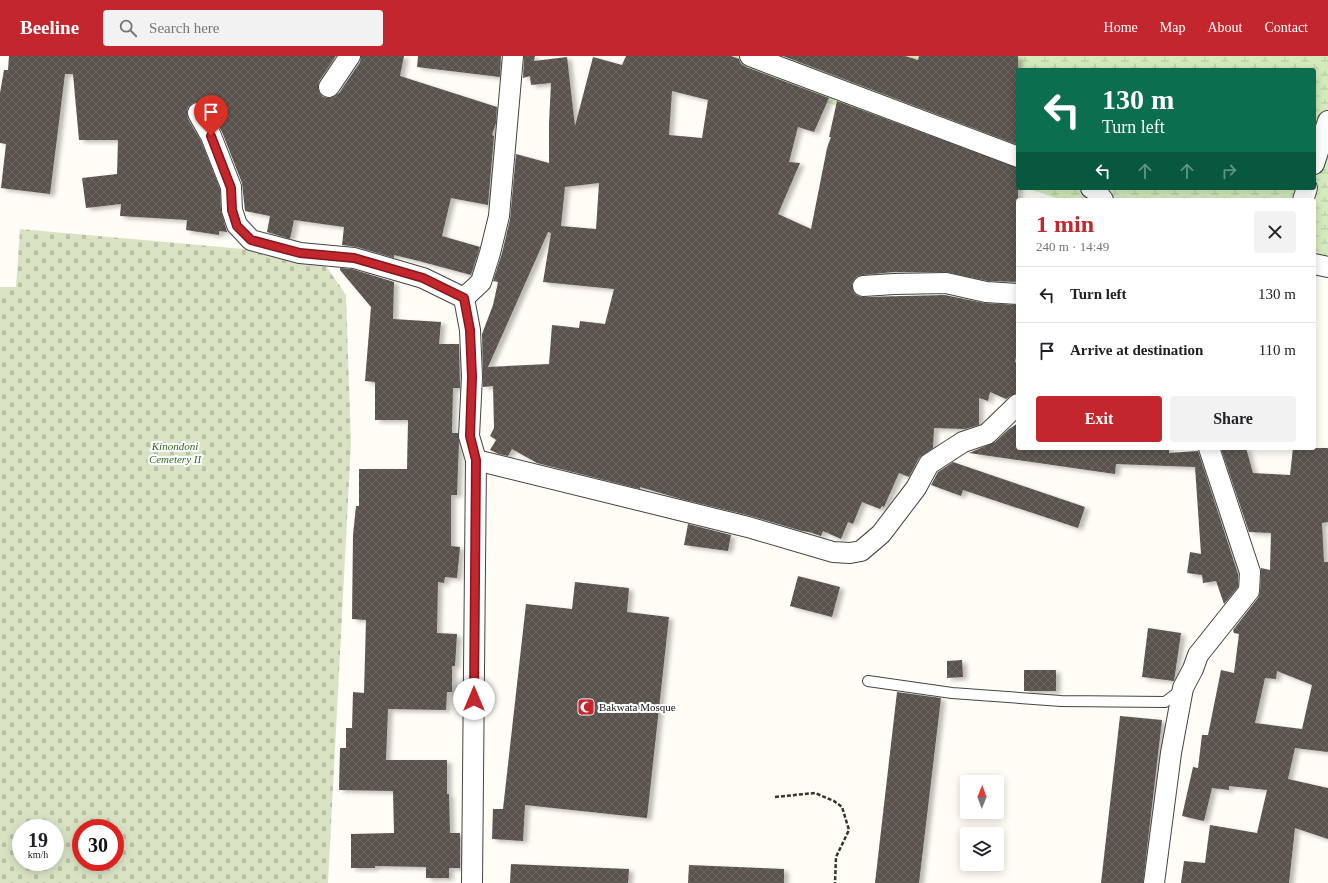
<!DOCTYPE html>
<meta charset="utf-8">
<style>
:root{--surface:#fff;--page:#f2f2f2;--text:#202124;--muted:#757577;--line:#e0e0e0;--accent:#c4262e}
body{margin:0;font-family:Georgia,serif;background:var(--page);color:var(--text);height:100vh;display:flex;flex-direction:column;font-size:15px;white-space:nowrap}
*{box-sizing:border-box;margin:0}
p{font-size:13px;color:var(--muted)}
.icon{flex:none;width:22px;height:22px;fill:none;stroke:currentColor;stroke-width:2;stroke-linecap:round;stroke-linejoin:round}
.map{position:relative;flex:1;overflow:hidden}
.drawer{position:absolute;left:1016px;top:142px;width:300px;height:252px;display:flex;flex-direction:column;background:var(--surface);border-radius:4px;box-shadow:0 2px 10px #0003}
.drawer>*{flex:none}
.banner{position:absolute;left:1016px;top:12px;width:300px;height:122px;border-radius:4px;box-shadow:0 2px 10px #0003;background:#0b6e4f;color:#fff;overflow:hidden}
.needle{width:26px;rotate:1deg}
.fabs{position:absolute;left:960px;top:719px;display:grid;gap:8px}
.fabs a{display:grid;place-items:center;width:44px;height:44px;border-radius:4px;background:var(--surface);box-shadow:0 2px 10px #0003;font-size:20px}
.speed{position:absolute;left:12px;top:763px;display:flex;gap:8px;font-size:20px;font-weight:700;text-align:center}
.speed>*{display:grid;place-content:center;width:52px;height:52px;border-radius:50%;background:var(--surface);box-shadow:0 2px 10px #0003;line-height:1}
.speed small{font-size:10px;font-weight:400}
.speed .limit{border:6px solid #d22;background:#fff;color:#111}
.pin{position:absolute;display:grid;place-items:center;width:34px;height:34px;color:#fff;margin:-41px -17px;border-radius:50% 50% 50% 0;rotate:-45deg;box-shadow:0 0 4px #0007}
.pin .icon{rotate:45deg}
.me{position:absolute;width:44px;margin:-22px;rotate:0deg;stroke-linejoin:round;filter:drop-shadow(0 0 3px #0008)}
.turn{display:flex;align-items:center;gap:14px;height:84px;padding:0 20px;font-size:18px}
.turn .icon{width:52px;height:52px;stroke-width:2.5}
.turn b{display:block;font-size:28px;line-height:34px}
.lanes{display:flex;align-items:center;height:38px;padding:0 20px;background:#0003;justify-content:center;gap:20px;direction:ltr}
.lanes .off{opacity:.35}
.round{display:grid;place-items:center;flex:none;width:42px;height:42px;border-radius:4px;background:var(--page)}
.headline{display:flex;align-items:center;justify-content:space-between;height:68px;padding:0 20px}
h1{font-size:24px;font-weight:600;line-height:30px;color:var(--accent)}
.cta{display:flex;gap:8px;margin-top:auto;padding:8px 20px}
.cta a{flex:1;height:46px;border-radius:4px;background:var(--accent);color:#fff;font-size:16px;font-weight:600;line-height:46px;text-align:center}
.cta a+a{background:var(--page);color:var(--text)}
ul{padding:0;list-style:none}
li{display:flex;align-items:center;gap:12px;height:56px;padding:0 20px;border-top:1px solid var(--line)}
li div{flex:1}
li b{display:block;font-size:15px}
li em{font-style:normal}
header{display:flex;align-items:center;gap:24px;box-sizing:border-box;height:56px;padding:0 20px;background:var(--accent);color:#fff}
header strong{font-size:19px}
nav{display:flex;gap:22px;margin-inline-start:auto;font-size:14px}
.search{width:280px;height:36px;background:var(--page);display:flex;align-items:center;gap:10px;box-sizing:border-box;padding:0 14px;border-radius:4px;color:var(--muted);font-size:15px}
.map>svg:first-child{display:block}
</style>
<header>
<strong>Beeline</strong>
<div class="search"><svg class="icon" aria-label="search" viewBox="0 0 24 24"><circle cx="10" cy="10" r="6"/><path d="M15 15l6 6"/></svg>Search here</div>
<nav><a>Home</a><a>Map</a><a>About</a><a>Contact</a></nav>
</header>
<div class="map">
<svg width="1328" height="827" viewBox="0 0 1328 827">
<defs>
<pattern id="wetland-marsh" width="20" height="14" patternUnits="userSpaceOnUse"><rect width="20" height="14" fill="#d5ebbd"/><path d="M1 5h8M5 5V1M11 12h8M15 12V8" fill="none" stroke="#b6c8a1"/></pattern>
<pattern id="cemetery-stones" width="16" height="16" patternUnits="userSpaceOnUse"><rect width="16" height="16" fill="#d9e3c4"/><path d="M2 7V4a2 2 0 0 1 4 0v3zM10 15v-3a2 2 0 0 1 4 0v3z" fill="#b9c2a7"/></pattern>
<pattern id="building-cross-hatch" width="8" height="8" patternUnits="userSpaceOnUse"><rect width="8" height="8" fill="#5a524d"/><path d="M0 0l8 8M0 8l8-8" fill="none" stroke="#6d6662"/></pattern>
<filter id="shadow"><feDropShadow dx="4.5" dy="2.5" stdDeviation="2" flood-color="#0004"/></filter>
</defs>
<rect width="100%" height="100%" fill="#fffdf5"/>
<!-- wetland -->
<polygon fill="url(#wetland-marsh)" points="709,0 1328,0 1328,213 1314,210 1314,144 1061,144 1027,132 1314,132 1314,14 1018,14 1018,129 920,79 771,27"/>
<!-- cemetery -->
<path fill="url(#cemetery-stones)" fill-rule="evenodd" d="M20,173L244,193L326,210L346,239L351,387L328,827H0V231H16ZM21,772H55V806H21ZM81,772H115V806H81Z"/>
<!-- building -->
<g fill="url(#building-cross-hatch)" fill-rule="evenodd" filter="url(#shadow)">
<polygon points="9,0 336,0 319,25 318,30 319,36 323,41 329,42 334,41 339,37 360,6 361,0 404,0 400,20 497,51 496,67 492,79 494,80 488,149 451,142 442,180 480,191 471,219 419,205 394,199 394,202 357,191 342,189 344,171 294,164 290,183 267,176 270,160 245,155 242,127 222,76 208,51 204,47 198,46 193,47 188,51 187,57 188,63 201,85 220,133 221,155 227,176 219,175 219,179 186,174 187,164 120,160 121,148 86,152 82,122 117,118 118,84 79,84 73,18 65,18 50,138 1,132 6,88 0,87 0,37 4,14 8,14"/>
<polygon points="418,0 501,0 500,21 417,11"/>
<path d="M524,0H535L534,5L567,1L575,70L593,1L622,9L626,0H731L739,3L741,8L746,11L829,42L814,76L798,71L789,106L800,107L778,158L811,173L827,92L831,81H829L837,45L1018,112V226L988,225L946,216H894L862,219L857,220L853,225L852,230L854,237L858,240L863,241L945,239L984,247L1018,249V291L1015,306L1018,307V337L1010,340L1006,343L990,336L988,345L979,342V369L965,373L934,372L933,392L919,402L909,421L899,417L884,451L882,450L880,453L862,446L853,468L848,466L841,483L823,475L821,480L809,476L802,475L751,460L681,443L640,431V433L537,407L512,393L508,400L499,398L490,394L496,384L490,380L494,372L493,330L483,331L482,278L493,249L498,226L493,225L502,197L510,163L516,98L549,107V67L551,27L531,29L530,20L523,22ZM672,35L708,44L702,82L669,79ZM599,127L596,173L561,170L565,131ZM548,176L551,177L543,226L614,233L605,268L580,265L579,272L552,269L549,308L488,311Z"/>
<polygon points="783,0 905,0 918,4 919,0 1018,0 1018,89"/>
<polygon points="340,212 352,213 394,226 393,263 441,266 439,288 459,288 460,332 453,332 452,377 458,377 459,385 457,439 451,439 451,490 460,491 457,522 445,521 444,527 438,526 437,577 457,578 455,610 452,610 452,636 447,636 446,654 388,653 386,704 447,704 447,738 449,738 450,777 460,777 460,812 449,812 449,822 426,822 426,811 375,810 375,812 351,812 351,778 394,777 393,735 339,734 340,692 346,692 346,672 352,672 353,636 364,637 366,564 352,563 353,479 356,450 359,450 359,413 407,413 408,364 375,364 375,326 365,325 371,251 340,214"/>
<polygon points="1018,367 1018,392 1169,392 1169,397 1198,395 1238,518 1238,531 1224,548 1216,525 1203,527 1202,519 1187,517 1190,496 1201,498 1195,411 1116,408 1115,418 969,397 995,386 1009,373"/>
<path d="M1246,392L1253,417L1290,419L1293,392H1328V466L1322,467L1324,506H1328V696L1295,692L1288,723L1328,732V783L1295,772L1289,827H1181L1184,805L1205,807L1210,769L1257,777L1267,734L1229,730V734L1212,732L1204,765L1182,760L1193,711L1198,712L1202,679H1208L1221,614L1234,617L1239,578L1234,577L1233,574L1258,542L1260,536L1261,512L1270,514L1271,477L1249,476L1221,393ZM1277,615L1312,629L1302,673L1255,667L1265,622L1276,623Z"/>
<polygon points="953,406 1085,451 1078,472 963,434 961,440 931,429 938,416"/>
<polygon points="688,468 731,479 728,495 684,489"/>
<polygon points="798,520 840,531 832,561 790,550"/>
<polygon points="575,526 629,532 627,556 669,561 647,762 525,749 523,785 492,783 493,753 503,753 526,548 572,553"/>
<polygon points="1148,572 1181,577 1174,625 1142,621"/>
<polygon points="962,604 963,621 947,622 947,605"/>
<rect x="1024" y="614" width="32" height="21"/>
<polygon points="897,636 941,642 919,827 875,827"/>
<polygon points="1120,660 1162,664 1143,827 1101,827"/>
<polygon points="511,808 629,813 628,827 510,827"/>
<polygon points="689,809 784,813 784,827 688,827"/>
</g>
<g fill="none" stroke-linecap="round" stroke-linejoin="round">
<!-- service casing -->
<g stroke="#444" stroke-width="12">
<polyline id="service" points="868,625 952,637 1061,645 1165,646 1181,634"/>
</g>
<!-- minor casing -->
<g stroke="#444" stroke-width="22">
<g id="minor">
<polyline points="750,0 1018,101"/>
<polyline points="329,31 350,0"/>
<polyline points="198,57 211,80 231,131 232,154 237,169 251,184 300,197 354,202 423,222 464,242 470,274 472,321 469,380 476,404 472,827"/>
<polyline points="1314,108 1328,65"/>
<polyline points="1091,132 1096,135 1103,144"/>
<polyline points="1303,144 1307,132"/>
<polyline points="1314,208 1328,211"/>
<polyline points="863,230 894,228 946,227 986,236 1018,238"/>
<polyline points="464,242 481,226 490,197 499,160 513,0"/>
<polyline points="476,404 748,471 833,496 850,497 861,495 881,478 916,432 929,408 963,386 987,378 1018,348"/>
<polyline points="1154,827 1171,697 1183,632 1193,613 1198,599 1249,535 1250,516 1209,392"/>
</g>
</g>
<!-- path -->
<polyline stroke="#333" stroke-width="2.5" stroke-dasharray="4 2" stroke-linecap="butt" points="775,741 815,737 834,745 842,751 849,774 836,801 835,827"/>
<!-- service -->
<use href="#service" stroke="#fff" stroke-width="10"/>
<!-- minor -->
<use href="#minor" stroke="#fff" stroke-width="20"/>
</g>
<g fill="none" stroke-linecap="round" stroke-linejoin="round">
<!-- route casing -->
<g stroke="#7f191e" stroke-width="10">
<polyline id="route" points="211,80 231,132 232,154 237,170 251,184 300,197 354,202 423,222 464,242 470,274 472,321 470,380 476,404 474,643"/>
</g>
<!-- route -->
<use href="#route" stroke="#c4262e" stroke-width="7"/>
</g>
<!-- icons -->
<defs>
<g id="mosque-square" transform="scale(0.9)"><rect x="-9" y="-9" width="18" height="18" rx="4" fill="#c4262e" stroke="#fff"/><path d="M3.5-4.9A6 6 0 1 0 3.5 4.9A5 5 0 1 1 3.5-4.9Z" fill="#fff"/></g>
</defs>
<g fill-rule="evenodd">
<use href="#mosque-square" x="586" y="651"/>
</g>
<g text-anchor="middle" dominant-baseline="central" stroke-width="4" stroke-linejoin="round" paint-order="stroke">
<!-- park labels -->
<g font-size="11" font-style="italic" fill="#2f6b1f" stroke="#fff">
<text x="175" y="390">Kinondoni<tspan x="175" dy="13">Cemetery II</tspan></text>
</g>
<!-- poi labels -->
<g font-size="11" fill="#111" stroke="#fff" text-anchor="start">
<text x="599" y="651">Bakwata Mosque</text>
</g>
</g>
</svg>
<div class="fabs">
<a><svg class="needle" viewBox="-14 -14 28 28"><path d="M0-13l5 13h-10z" fill="#e53935"/><path d="M0 13l5-13h-10z" fill="#757577"/></svg></a>
<a><svg class="icon" aria-label="layers" viewBox="0 0 24 24"><path d="M12 4l9 5-9 5-9-5zM3 14l9 5 9-5"/></svg></a>
</div>
<div class="speed"><div>19<small>km/h</small></div><div class="limit">30</div></div>
<div class="pin" style="left:211px;top:80px;background:#d93025"><svg class="icon" aria-label="arrive" viewBox="0 0 24 24"><path d="M6 21V4h12l-3 4 3 4H6"/></svg></div>
<svg class="me" style="left:474px;top:643px" viewBox="-20 -20 40 40"><circle r="19" fill="#fff"/><path d="M0-13L10 11 0 6-10 11z" fill="#c4262e"/></svg>
<div class="banner">
<div class="turn"><svg class="icon" aria-label="left" viewBox="0 0 24 24"><path d="M17 20v-9H6M10 6l-5 5 5 5"/></svg><div><b>130 m</b>Turn left</div></div>
<div class="lanes"><svg class="icon" aria-label="left" viewBox="0 0 24 24"><path d="M17 20v-9H6M10 6l-5 5 5 5"/></svg><svg class="icon off" aria-label="ahead" viewBox="0 0 24 24"><path d="M12 20V5M6 11l6-6 6 6"/></svg><svg class="icon off" aria-label="ahead" viewBox="0 0 24 24"><path d="M12 20V5M6 11l6-6 6 6"/></svg><svg class="icon off" aria-label="right" viewBox="0 0 24 24"><path d="M7 20v-9h11M14 6l5 5-5 5"/></svg></div>
</div>
<section class="drawer">
<div class="headline"><div><h1>1 min</h1><p>240 m · 14:49</p></div><a class="round"><svg class="icon" aria-label="close" viewBox="0 0 24 24"><path d="M6 6l12 12M18 6L6 18"/></svg></a></div>
<ul>
<li><svg class="icon" aria-label="left" viewBox="0 0 24 24"><path d="M17 20v-9H6M10 6l-5 5 5 5"/></svg><div><b>Turn left</b></div><em>130 m</em></li>
<li><svg class="icon" aria-label="arrive" viewBox="0 0 24 24"><path d="M6 21V4h12l-3 4 3 4H6"/></svg><div><b>Arrive at destination</b></div><em>110 m</em></li>
</ul>
<div class="cta"><a>Exit</a><a>Share</a></div>
</section>
</div>
